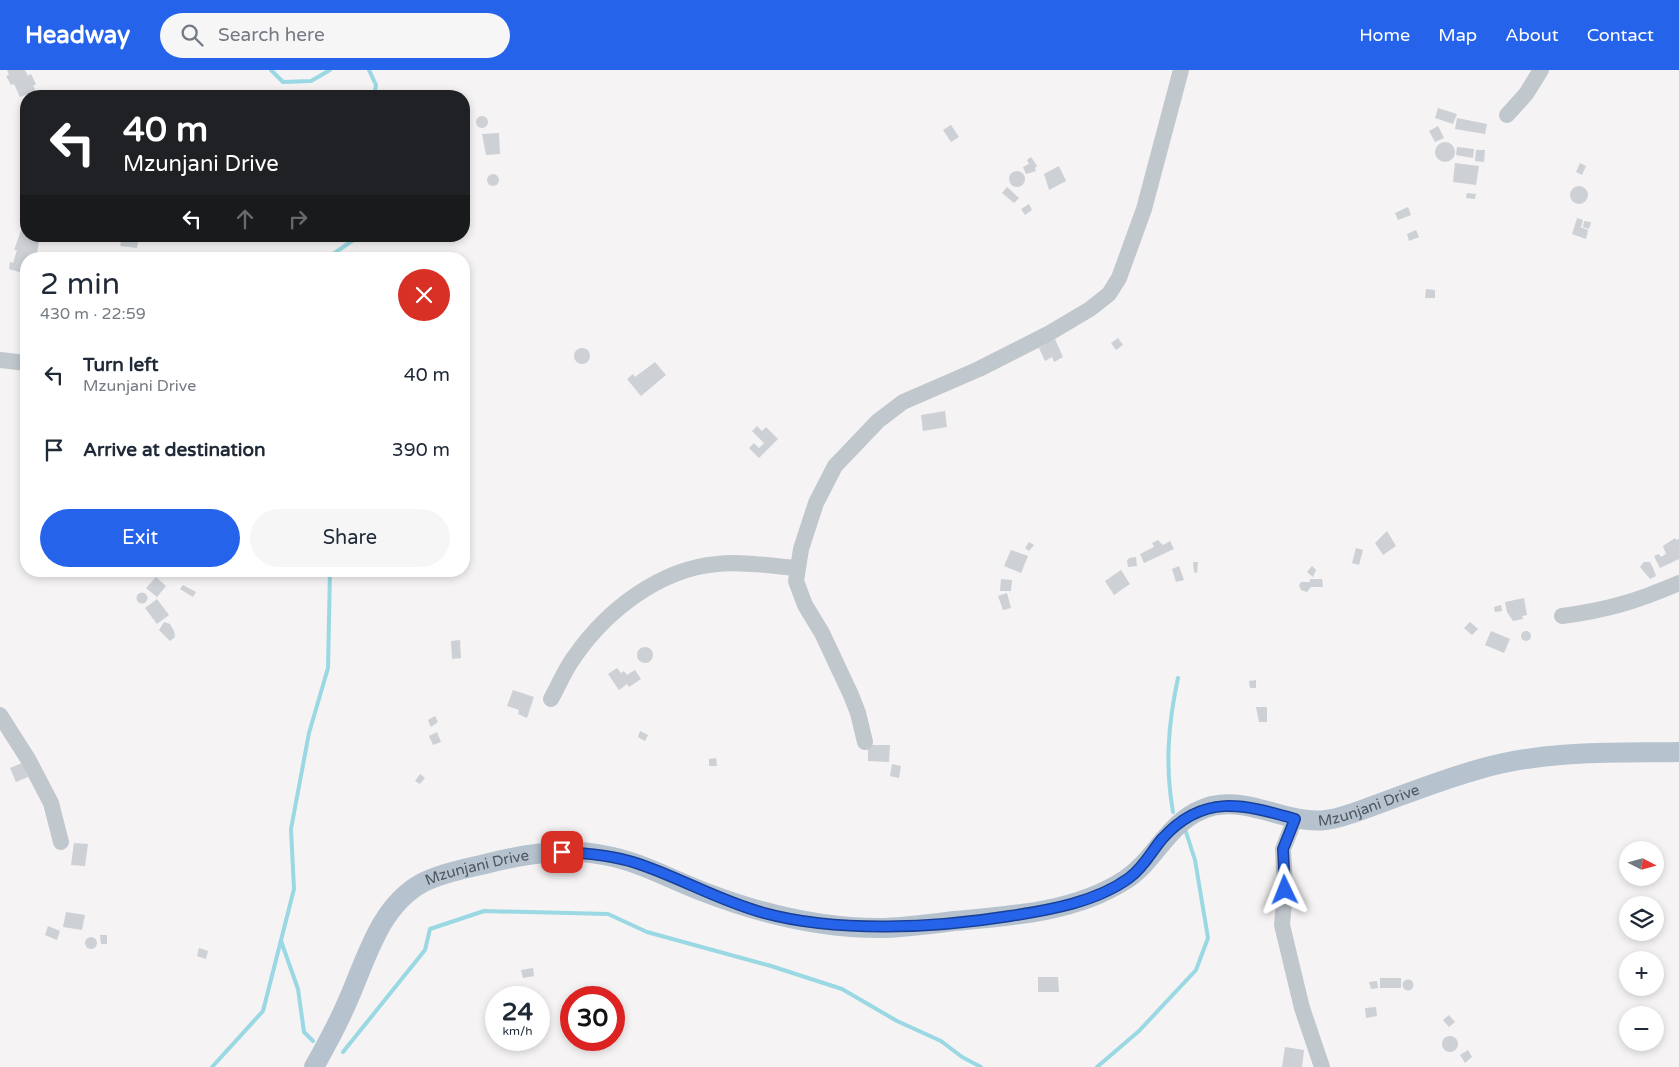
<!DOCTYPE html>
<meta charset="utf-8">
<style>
:root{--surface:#fff;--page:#f6f6f7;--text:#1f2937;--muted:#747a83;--accent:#2563eb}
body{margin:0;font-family:"Varela Round",sans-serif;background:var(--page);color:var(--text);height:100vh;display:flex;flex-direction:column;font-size:19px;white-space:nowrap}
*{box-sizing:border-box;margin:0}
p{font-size:16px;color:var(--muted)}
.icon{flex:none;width:28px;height:28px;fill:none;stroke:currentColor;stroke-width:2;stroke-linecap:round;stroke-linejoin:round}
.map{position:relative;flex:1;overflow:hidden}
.panel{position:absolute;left:20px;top:182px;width:450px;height:325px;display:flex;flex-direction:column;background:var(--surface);border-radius:20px;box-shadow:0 2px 8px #0003}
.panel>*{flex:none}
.hud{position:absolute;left:20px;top:20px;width:450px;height:152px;border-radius:20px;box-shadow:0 2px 8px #0003;background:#202124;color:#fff;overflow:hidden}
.needle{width:32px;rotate:96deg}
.buttons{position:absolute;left:1619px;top:771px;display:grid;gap:10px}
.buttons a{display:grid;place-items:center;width:45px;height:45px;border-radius:50%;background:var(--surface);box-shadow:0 2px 8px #0003;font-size:25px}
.speed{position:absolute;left:485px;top:916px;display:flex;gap:10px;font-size:25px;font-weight:700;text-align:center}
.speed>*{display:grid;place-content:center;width:65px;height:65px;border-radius:50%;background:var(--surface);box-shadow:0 2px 8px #0003;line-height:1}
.speed small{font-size:12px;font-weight:400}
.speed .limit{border:8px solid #d22;background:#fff;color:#111}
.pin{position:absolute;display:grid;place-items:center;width:42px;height:42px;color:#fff;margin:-21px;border-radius:10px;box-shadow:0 2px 8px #0006}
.me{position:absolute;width:55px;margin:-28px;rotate:358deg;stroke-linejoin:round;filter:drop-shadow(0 0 4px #0008)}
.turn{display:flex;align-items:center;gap:18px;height:105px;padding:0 20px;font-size:22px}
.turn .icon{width:65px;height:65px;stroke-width:2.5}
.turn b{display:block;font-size:35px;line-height:42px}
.lanes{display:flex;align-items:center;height:48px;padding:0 20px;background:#0003;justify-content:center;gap:25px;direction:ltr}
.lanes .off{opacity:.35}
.round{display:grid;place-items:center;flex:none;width:52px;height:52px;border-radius:26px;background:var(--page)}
.head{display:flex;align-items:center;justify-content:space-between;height:85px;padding:0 20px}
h1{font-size:30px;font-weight:600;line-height:38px}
.action{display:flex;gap:10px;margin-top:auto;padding:10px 20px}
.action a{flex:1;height:58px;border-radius:30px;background:var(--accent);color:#fff;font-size:20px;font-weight:600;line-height:58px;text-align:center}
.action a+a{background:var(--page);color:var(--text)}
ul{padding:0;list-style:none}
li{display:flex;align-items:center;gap:15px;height:75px;padding:0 20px}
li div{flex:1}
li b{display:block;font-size:19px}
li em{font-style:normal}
header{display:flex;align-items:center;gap:30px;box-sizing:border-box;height:70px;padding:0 25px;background:var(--accent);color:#fff}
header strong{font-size:24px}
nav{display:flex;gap:28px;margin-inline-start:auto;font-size:18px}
.search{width:350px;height:45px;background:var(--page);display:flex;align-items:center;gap:12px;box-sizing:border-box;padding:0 18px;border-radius:28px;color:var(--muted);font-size:19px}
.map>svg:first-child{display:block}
</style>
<header>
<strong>Headway</strong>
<div class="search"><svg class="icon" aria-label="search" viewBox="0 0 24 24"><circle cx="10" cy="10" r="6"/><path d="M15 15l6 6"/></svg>Search here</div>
<nav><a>Home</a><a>Map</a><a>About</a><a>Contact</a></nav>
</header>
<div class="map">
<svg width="1679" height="997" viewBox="0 0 1679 997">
<rect width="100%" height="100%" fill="#f5f3f3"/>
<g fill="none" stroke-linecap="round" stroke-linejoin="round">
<!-- stream -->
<g stroke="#9ad8e4" stroke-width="4">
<polyline points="271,0 283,12 311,11 330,0"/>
<polyline points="369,0 376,15 374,26"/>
<polyline points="326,189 359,166"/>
<path d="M1173,742C1165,696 1168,654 1178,608"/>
<polyline points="281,871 298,919 304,962 313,971"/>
<polyline points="343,982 425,880 430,859 484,841 608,844 647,862 771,896 842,919 897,951 941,971 962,987 981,997"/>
<polyline points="212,997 263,941 294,819 291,759 309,663 328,598 330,501"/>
<polyline points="1097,997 1139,961 1196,900 1208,868 1195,790 1186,762"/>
</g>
</g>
<!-- building -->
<g fill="#cdd0d4">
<polygon points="7,0 25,0 28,6 31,4 36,14 33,16 36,21 20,27 14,14 11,15 6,6 9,5"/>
<polygon points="1438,38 1457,44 1453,54 1435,48"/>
<circle cx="482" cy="52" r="6"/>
<polygon points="1457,48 1487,54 1485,64 1455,59"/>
<polygon points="951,55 959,67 951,72 943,60"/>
<polygon points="1438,56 1444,68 1435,72 1429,61"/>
<polygon points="499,63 500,84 486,85 482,64"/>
<circle cx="1445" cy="82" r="10"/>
<polygon points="1457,77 1474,79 1473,88 1456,85"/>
<polygon points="1476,80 1485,80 1484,92 1475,91"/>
<polygon points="1031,87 1037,96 1035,98 1036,101 1026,104 1023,97 1029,94 1027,90"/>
<polygon points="1455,93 1479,96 1476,115 1453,112"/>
<polygon points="1580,93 1586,96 1582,105 1576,102"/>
<polygon points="1059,96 1066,111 1049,120 1044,104"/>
<circle cx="1017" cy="109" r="8"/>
<circle cx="493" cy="110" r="6"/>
<circle cx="1579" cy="125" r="9"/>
<polygon points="1007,117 1019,128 1014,133 1002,123"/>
<polygon points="1467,123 1476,124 1475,129 1466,128"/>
<polygon points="1029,134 1032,140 1025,145 1021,139"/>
<polygon points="1408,137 1411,145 1398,150 1395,143"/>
<polygon points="1577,148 1583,150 1581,157 1578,156 1588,160 1586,169 1572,164"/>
<polygon points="1584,151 1591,152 1589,159 1583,157"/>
<polygon points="22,158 26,159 26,166 40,166 36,189 26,189 26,204 9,199 10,192 13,193 17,180 14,180"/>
<polygon points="1416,160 1419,167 1409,171 1407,164"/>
<polygon points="113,166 139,166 137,178 120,176 121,172 113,171"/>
<polygon points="1426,219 1435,220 1435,228 1425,228"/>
<polygon points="1118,268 1123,275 1116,280 1111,273"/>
<polygon points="1055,269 1063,287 1054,292 1052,287 1045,291 1039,278"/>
<circle cx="582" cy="286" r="8"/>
<polygon points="655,292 666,305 641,326 627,309 633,304 635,307"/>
<polygon points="945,341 947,357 923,361 921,345"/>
<polygon points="757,356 762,361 766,357 778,369 759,388 749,378 754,373 759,378 764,373 752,361"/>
<polygon points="1387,461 1396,476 1383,485 1375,473"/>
<polygon points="1675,468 1676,470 1679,469 1679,489 1660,498 1654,486 1659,484 1661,487 1666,484 1663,476"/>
<polygon points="1158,470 1163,475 1170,471 1174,479 1144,493 1140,484 1154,477 1152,473"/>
<polygon points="1029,472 1034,475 1029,481 1025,478"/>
<polygon points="1356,478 1363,480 1359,495 1352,493"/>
<polygon points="1011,480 1028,486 1021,503 1004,496"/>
<polygon points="1136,487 1137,496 1128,497 1127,491 1129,488"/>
<polygon points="1193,492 1198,492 1197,503 1194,502"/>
<polygon points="1644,492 1650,492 1653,498 1656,506 1650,509 1640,497"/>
<polygon points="1179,496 1184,510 1176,512 1172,499"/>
<polygon points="1312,496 1316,500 1313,507 1307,502"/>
<polygon points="1121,500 1130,514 1114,525 1105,511"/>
<polygon points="156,507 166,516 157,527 146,518"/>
<polygon points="1001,509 1012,510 1011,521 1000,521"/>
<polygon points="1310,509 1322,509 1323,517 1311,517 1307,522 1301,520 1299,515 1301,512 1310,512"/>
<polygon points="183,515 196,522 193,527 180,519"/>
<circle cx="142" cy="528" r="5.5"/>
<polygon points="1007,523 1011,538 1003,540 998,526"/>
<polygon points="1524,528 1527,545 1522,546 1523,549 1513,551 1507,542 1505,532"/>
<polygon points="157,529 169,545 157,554 145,538"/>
<polygon points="1501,535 1502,541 1495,542 1494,537"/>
<polygon points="164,552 170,554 174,561 175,567 170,571 159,560"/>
<polygon points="1470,552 1478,559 1472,565 1464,558"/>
<circle cx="1526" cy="566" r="5"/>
<polygon points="1491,561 1510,569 1504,583 1485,575"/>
<polygon points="460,570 461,588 452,589 451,571"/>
<circle cx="645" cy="585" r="8"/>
<polygon points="617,598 621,603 624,601 627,605 635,600 641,609 629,617 627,614 619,620 608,604"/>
<polygon points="1256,610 1256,618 1250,618 1249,611"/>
<polygon points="513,620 534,627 527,648 518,644 519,640 507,636"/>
<polygon points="1256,637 1267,637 1267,652 1259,652"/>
<polygon points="435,646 438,652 431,657 428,650"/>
<polygon points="640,661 648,665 645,671 638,667"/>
<polygon points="437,662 441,672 433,675 429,666"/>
<polygon points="868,675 890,675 889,692 868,691"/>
<polygon points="716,688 717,696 709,696 709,689"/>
<polygon points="22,693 28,707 16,712 10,698"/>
<polygon points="892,694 901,696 899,708 890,706"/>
<polygon points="420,704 425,708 420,714 415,711"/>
<polygon points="74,773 88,774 85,796 71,795"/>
<polygon points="66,842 85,845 82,860 63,857"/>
<polygon points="48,856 60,861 57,870 45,865"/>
<polygon points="100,865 107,865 107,874 101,874"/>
<circle cx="91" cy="873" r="6"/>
<polygon points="199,878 208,881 206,889 197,886"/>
<polygon points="533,898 534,906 523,908 521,900"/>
<polygon points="1038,907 1058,907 1059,922 1038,922"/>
<rect x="1380" y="908" width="21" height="10"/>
<circle cx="1408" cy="915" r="5.5"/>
<polygon points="1377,911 1378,918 1371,919 1369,912"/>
<polygon points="1376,937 1377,946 1366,948 1365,938"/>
<polygon points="1449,945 1455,952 1449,957 1443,950"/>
<circle cx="1450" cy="974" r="8"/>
<polygon points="1285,977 1304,980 1302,997 1282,997"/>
<polygon points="1468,980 1472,987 1465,993 1460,985"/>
</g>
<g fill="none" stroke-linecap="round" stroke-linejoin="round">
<!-- minor -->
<g stroke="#c0c7cd" stroke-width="16">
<polyline points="1507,45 1526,24 1541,0"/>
<polyline points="0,290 26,293"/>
<path d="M1562,546C1608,540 1637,531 1679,513"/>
<path d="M551,629C559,615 565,599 575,586C607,540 660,499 717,494C743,491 771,496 797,498"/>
<polyline points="0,645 28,689 51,733 61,772"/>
<polyline points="865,672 858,643 851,625 822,563 805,535 796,511 801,479 816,433 835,396 878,351 903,332 979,299 1048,264 1090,239 1109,224 1119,208 1144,139 1181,0"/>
<polyline points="1295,749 1283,779 1285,820 1282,855 1302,938 1322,997"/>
</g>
<!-- major -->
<path stroke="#b6c3ce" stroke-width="20" id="s1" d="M314,997C327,974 339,952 349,928C367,887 380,836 422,813C439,804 462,799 481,795C520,785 563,777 603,785C639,791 670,809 704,822C761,844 824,859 885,858C908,857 931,854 954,851C1011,846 1076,842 1125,810C1159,788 1168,748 1212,736C1252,727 1287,755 1326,750C1341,748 1356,742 1370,737C1406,724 1443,709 1480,699C1545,680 1612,683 1679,682"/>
</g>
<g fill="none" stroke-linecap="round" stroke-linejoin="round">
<!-- route casing -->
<g stroke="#184099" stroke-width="12">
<path id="route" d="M562,782C587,783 611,785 636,793C679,807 719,831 764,843C838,863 935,858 1010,846C1050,840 1096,832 1129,808C1144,797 1151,782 1162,769C1203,723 1243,734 1295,749L1283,779L1285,820"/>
</g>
<!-- route -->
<use href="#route" stroke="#2563eb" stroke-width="9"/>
</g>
<g text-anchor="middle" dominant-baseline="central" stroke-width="4" stroke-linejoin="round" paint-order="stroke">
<!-- street labels -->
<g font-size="15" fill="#4c575e" stroke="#fff">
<text stroke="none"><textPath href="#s1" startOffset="1219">Mzunjani Drive</textPath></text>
<text stroke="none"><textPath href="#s1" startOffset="274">Mzunjani Drive</textPath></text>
</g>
</g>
</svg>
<div class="buttons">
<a><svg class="needle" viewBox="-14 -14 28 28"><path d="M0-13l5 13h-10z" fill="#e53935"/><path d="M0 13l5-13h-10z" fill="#747a83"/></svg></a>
<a><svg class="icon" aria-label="layers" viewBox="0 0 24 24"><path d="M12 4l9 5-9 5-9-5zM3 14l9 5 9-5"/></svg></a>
<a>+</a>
<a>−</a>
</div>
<div class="speed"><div>24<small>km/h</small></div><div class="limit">30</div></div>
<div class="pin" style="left:562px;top:782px;background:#d93025"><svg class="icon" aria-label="arrive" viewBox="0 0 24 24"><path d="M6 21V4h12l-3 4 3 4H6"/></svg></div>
<svg class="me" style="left:1285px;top:820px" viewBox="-20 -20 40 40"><path d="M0-17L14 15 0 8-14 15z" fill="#2563eb" stroke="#fff" stroke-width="4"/></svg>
<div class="hud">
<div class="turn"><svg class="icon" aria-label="left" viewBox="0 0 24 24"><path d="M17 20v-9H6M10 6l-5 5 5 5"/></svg><div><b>40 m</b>Mzunjani Drive</div></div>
<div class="lanes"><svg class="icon" aria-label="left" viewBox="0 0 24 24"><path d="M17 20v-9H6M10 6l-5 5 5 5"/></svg><svg class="icon off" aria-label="ahead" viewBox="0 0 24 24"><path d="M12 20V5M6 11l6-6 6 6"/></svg><svg class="icon off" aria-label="right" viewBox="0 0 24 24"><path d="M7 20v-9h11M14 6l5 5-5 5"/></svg></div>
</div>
<section class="panel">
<div class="head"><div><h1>2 min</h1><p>430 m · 22:59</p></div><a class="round" style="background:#d93025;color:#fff"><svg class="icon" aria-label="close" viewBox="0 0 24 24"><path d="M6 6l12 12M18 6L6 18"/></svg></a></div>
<ul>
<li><svg class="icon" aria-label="left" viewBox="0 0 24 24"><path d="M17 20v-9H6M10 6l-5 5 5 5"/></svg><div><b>Turn left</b><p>Mzunjani Drive</p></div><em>40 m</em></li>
<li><svg class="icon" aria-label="arrive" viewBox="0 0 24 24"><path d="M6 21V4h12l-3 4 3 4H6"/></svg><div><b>Arrive at destination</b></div><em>390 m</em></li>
</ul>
<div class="action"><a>Exit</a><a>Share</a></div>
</section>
</div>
